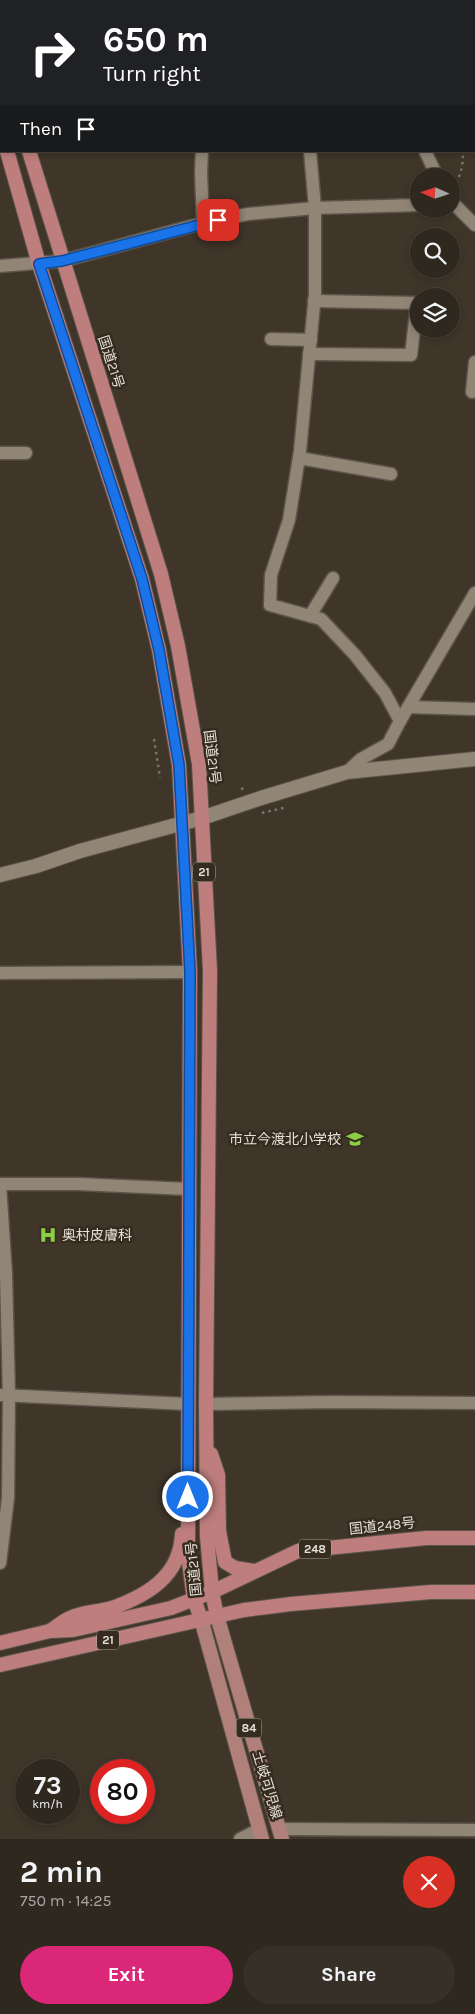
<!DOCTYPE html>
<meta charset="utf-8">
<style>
:root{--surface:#2f281f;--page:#373028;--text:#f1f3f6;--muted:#a7a6a4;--line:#4a443d;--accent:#db2777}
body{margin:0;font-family:Karla,"Noto Sans JP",sans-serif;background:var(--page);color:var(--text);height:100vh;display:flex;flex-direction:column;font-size:19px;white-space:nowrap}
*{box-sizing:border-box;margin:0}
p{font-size:16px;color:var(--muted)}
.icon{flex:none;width:28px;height:28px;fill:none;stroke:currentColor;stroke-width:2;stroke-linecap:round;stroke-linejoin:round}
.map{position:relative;height:1839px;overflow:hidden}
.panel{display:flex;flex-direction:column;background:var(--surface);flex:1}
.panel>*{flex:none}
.banner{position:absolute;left:0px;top:0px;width:475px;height:152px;box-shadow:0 2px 8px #0003,0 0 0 1px var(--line);background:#202124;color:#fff;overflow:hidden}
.needle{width:32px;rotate:273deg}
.controls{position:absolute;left:410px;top:168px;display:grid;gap:10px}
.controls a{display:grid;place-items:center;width:50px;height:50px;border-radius:50%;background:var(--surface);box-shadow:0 2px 8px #0003,0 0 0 1px var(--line);font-size:25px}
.speed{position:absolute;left:15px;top:1759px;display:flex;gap:10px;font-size:25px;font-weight:700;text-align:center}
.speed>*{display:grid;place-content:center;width:65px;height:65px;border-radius:50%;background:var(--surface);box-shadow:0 2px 8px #0003,0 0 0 1px var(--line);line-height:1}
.speed small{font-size:12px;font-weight:400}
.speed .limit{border:8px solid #d22;background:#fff;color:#111}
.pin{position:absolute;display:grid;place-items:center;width:42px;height:42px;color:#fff;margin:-21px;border-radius:10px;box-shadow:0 2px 8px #0006}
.me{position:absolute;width:55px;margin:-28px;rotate:0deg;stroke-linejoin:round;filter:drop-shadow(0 0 4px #0008)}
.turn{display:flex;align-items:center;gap:18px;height:105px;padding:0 20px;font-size:22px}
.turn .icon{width:65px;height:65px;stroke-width:2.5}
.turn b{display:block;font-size:35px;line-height:42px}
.then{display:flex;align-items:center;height:48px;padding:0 20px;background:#0003;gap:10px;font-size:19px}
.round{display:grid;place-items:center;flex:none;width:52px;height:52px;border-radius:26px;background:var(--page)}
.overview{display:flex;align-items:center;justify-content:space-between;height:85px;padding:0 20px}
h1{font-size:30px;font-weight:700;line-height:38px}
.action{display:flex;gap:10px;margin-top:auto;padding:10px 20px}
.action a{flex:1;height:58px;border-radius:30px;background:var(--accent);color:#fff;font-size:20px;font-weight:700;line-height:58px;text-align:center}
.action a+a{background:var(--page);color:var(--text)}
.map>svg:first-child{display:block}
</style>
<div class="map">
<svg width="475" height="1839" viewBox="0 0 475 1839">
<rect width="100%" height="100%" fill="#3f3529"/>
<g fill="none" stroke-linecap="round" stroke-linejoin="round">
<!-- minor casing -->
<g stroke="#5c5449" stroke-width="15">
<g id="minor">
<polyline points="13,0 13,1"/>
<polyline points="194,0 194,1"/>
<polyline points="345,0 345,1"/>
<polyline points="413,1 413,0"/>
<polyline points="202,151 201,173 203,223"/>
<polyline points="310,151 315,208 315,294 300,451 289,520 271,575 270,605 321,619 355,655 385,693 400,721 388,744 361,759 347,772"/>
<polyline points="425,151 437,176"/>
<polyline points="451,201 475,225"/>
<polyline points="0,266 62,261 203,223 248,214 315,208 419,205"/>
<polyline points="271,339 311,340"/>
<polyline points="309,354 411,355 417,303 314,301"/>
<polyline points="472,392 475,362"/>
<polyline points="0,453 26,453"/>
<polyline points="299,458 391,474"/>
<polyline points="310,616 333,578"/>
<polyline points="408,707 475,709"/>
<polyline points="400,721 475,593"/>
<polyline points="0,973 190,972"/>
<polyline points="0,1184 78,1184 188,1189"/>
<polyline points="0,1185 6,1274 9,1396 8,1498 0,1563"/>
<polyline points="0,1395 187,1404"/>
<polyline points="206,1404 330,1402 475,1403"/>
<polyline points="280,1829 475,1830"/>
<polyline points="240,1839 260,1829"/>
</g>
</g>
<!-- tertiary casing -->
<g stroke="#5c5449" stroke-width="16">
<polyline id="tertiary" points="0,875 36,866 80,851 202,818 261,798 347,772 475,759"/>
</g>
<!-- primary casing -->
<g stroke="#5c5449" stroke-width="16">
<g id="primary">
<polyline points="217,1616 282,1839"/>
<polyline points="201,1619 262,1839"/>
</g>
</g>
<!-- trunk casing -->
<g stroke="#5c5449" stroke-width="16">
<g id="trunk">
<polyline points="0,28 1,37"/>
<polyline points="0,119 1,124"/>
<polyline points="7,151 39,264 142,579 159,650 179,765 190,972 188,1555 194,1599 201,1619"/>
<polyline points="29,151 161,574 178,646 199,764 210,971 206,1404 207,1536 212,1592 217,1616"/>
<polyline points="211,1454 218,1475 219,1531 225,1562 235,1568 254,1571"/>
<path d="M50,1631C56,1627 63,1621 70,1618C83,1612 98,1612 112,1608C148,1595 180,1576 182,1534"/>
<polyline points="0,1643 50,1631 73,1630 171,1608 212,1592 298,1551 426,1538 475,1538"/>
<polyline points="0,1665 244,1610 291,1604 431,1592 475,1592"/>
</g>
</g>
<!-- path -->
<g stroke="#7d746a" stroke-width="2.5" stroke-dasharray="2.5 4" stroke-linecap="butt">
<polyline points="462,0 462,1"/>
<path d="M452,188C461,177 463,166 463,151"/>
<polyline points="154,739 160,778"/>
<polyline points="241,789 247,788"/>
<polyline points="262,813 287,807"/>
</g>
<!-- minor -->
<use href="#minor" stroke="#918576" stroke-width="12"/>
<!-- tertiary -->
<use href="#tertiary" stroke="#918576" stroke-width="14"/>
<!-- primary -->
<use href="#primary" stroke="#b2807b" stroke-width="14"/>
<!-- trunk -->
<use href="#trunk" stroke="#bd7e7d" stroke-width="14"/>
</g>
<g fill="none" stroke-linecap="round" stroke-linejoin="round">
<!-- route casing -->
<g stroke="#114b97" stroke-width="12">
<polyline id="route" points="188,1497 190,972 179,765 159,650 142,579 39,264 62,261 218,220"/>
</g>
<!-- route -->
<use href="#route" stroke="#1a73e8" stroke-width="9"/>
</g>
<!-- icons -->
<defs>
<g id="school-bare" transform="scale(1.35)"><path d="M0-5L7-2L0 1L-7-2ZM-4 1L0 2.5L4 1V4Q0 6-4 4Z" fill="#8bce46" stroke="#352b1f" stroke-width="2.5" paint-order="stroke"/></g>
<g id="hospital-bare" transform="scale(1.35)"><path d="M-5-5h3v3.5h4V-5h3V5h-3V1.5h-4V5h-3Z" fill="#8bce46" stroke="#352b1f" stroke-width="2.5" paint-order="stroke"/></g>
</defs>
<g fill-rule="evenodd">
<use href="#school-bare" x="355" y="1139"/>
<use href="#hospital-bare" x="48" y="1235"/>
</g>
<g text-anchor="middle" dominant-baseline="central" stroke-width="5" stroke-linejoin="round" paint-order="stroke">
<!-- shield labels -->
<g fill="#352b1f" stroke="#b1aaa0" stroke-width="1">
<rect x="193" y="862.5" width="22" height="19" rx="4"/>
<rect x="299" y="1539.5" width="32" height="19" rx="4"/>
<rect x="97" y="1630.5" width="22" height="19" rx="4"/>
<rect x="236.5" y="1718.5" width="25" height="19" rx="4"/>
</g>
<g font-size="12" font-weight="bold" fill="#e6e0d8">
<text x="204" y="872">21</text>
<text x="315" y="1549">248</text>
<text x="108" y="1640">21</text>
<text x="249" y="1728">84</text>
</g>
<!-- street labels -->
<g font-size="14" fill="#e6e0d8" stroke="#352b1f">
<text transform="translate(111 362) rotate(72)">国道21号</text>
<text transform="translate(212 757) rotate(83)">国道21号</text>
<text transform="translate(382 1526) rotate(-6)">国道248号</text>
<text transform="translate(194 1569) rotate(-96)">国道21号</text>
<text transform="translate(267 1785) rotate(73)">土岐可児線</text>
</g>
<!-- poi labels -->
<g font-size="14" fill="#e6e0d8" stroke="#352b1f" text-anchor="end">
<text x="341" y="1139">市立今渡北小学校</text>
<text x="62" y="1235" text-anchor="start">奥村皮膚科</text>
</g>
</g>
</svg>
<div class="controls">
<a><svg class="needle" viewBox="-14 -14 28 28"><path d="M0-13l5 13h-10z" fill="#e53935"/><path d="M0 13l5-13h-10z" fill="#a7a6a4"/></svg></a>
<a><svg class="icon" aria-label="search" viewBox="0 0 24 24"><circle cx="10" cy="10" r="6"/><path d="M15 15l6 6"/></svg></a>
<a><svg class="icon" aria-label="layers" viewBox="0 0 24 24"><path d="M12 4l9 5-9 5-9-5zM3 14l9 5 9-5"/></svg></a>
</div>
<div class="speed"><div>73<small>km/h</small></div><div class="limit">80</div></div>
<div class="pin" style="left:218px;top:220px;background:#d93025"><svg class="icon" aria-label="arrive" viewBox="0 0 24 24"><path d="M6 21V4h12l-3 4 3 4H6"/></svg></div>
<svg class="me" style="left:188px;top:1497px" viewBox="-20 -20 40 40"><circle r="17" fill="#1a73e8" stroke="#fff" stroke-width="3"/><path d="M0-11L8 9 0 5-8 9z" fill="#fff"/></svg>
<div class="banner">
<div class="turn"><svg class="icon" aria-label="right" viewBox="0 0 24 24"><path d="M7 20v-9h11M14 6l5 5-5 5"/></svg><div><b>650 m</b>Turn right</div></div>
<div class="then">Then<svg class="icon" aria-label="arrive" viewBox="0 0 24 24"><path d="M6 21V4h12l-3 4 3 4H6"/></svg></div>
</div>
</div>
<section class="panel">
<div class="overview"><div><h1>2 min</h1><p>750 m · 14:25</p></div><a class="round" style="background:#d93025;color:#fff"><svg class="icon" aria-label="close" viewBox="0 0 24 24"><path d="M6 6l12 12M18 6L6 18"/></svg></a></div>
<div class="action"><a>Exit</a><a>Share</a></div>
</section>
